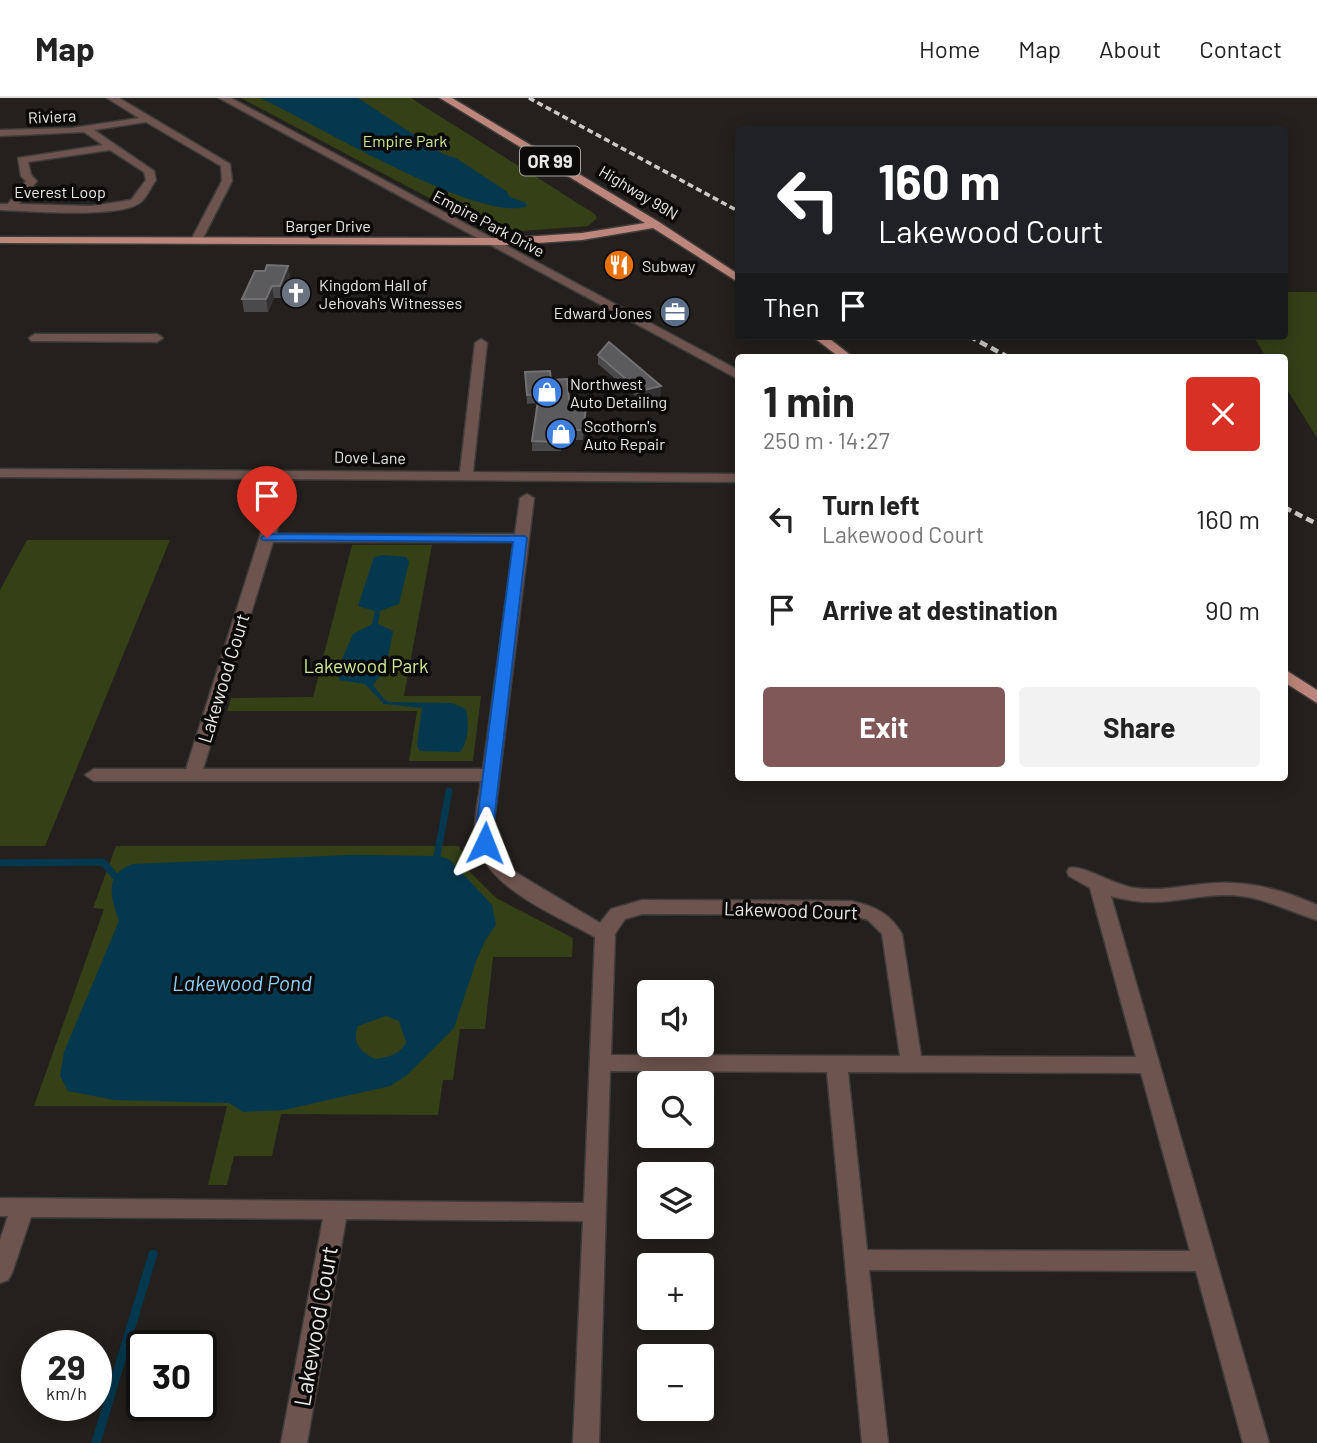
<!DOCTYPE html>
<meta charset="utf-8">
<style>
:root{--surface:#fff;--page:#f2f2f2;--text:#222;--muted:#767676;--line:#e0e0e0;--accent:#815858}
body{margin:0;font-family:Barlow,sans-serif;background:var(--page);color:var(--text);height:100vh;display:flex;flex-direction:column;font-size:26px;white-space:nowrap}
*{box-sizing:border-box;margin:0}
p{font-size:23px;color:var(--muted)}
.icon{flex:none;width:38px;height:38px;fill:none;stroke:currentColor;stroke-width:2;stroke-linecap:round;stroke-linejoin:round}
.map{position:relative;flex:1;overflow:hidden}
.side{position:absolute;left:735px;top:256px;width:553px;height:427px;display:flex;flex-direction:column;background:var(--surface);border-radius:7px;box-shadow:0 4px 18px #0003}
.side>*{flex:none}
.guide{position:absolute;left:735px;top:28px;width:553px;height:214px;border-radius:7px;box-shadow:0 4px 18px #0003;background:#202124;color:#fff;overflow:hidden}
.buttons{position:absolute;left:637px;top:882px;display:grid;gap:14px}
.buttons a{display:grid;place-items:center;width:77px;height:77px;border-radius:7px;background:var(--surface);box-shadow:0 4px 18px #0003;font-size:35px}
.speed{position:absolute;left:21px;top:1232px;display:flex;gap:14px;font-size:35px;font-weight:700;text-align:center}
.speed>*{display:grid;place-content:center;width:91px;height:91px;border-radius:50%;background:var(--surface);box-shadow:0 4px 18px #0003;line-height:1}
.speed small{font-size:18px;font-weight:400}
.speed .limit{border:4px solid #111;border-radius:10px;background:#fff;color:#111}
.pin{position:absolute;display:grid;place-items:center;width:60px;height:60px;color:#fff;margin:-72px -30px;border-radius:50% 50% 50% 0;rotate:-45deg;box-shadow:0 0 7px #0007}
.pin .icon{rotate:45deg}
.me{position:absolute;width:77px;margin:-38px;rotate:2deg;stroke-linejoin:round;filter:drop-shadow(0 0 5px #0008)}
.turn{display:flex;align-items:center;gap:24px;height:147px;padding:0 28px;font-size:32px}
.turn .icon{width:91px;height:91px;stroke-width:2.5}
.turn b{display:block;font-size:49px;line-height:60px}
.then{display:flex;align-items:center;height:66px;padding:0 28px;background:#0003;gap:14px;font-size:26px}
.round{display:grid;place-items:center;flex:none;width:74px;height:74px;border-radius:7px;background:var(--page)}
.overview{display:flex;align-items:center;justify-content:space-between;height:119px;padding:0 28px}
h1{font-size:42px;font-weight:700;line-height:52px}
.cta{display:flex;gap:14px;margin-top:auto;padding:14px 28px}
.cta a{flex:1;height:80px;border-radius:7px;background:var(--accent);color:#fff;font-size:28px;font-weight:700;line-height:80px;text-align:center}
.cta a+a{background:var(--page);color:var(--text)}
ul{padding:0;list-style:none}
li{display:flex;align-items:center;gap:21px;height:91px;padding:0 28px}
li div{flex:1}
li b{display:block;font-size:26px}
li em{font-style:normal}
header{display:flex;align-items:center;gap:42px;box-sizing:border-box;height:98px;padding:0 35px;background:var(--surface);border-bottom:2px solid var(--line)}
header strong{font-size:33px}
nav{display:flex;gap:38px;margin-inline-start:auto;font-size:24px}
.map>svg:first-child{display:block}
</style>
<header>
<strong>Map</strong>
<nav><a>Home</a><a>Map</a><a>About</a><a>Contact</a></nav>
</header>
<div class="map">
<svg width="1317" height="1345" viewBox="0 0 1317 1345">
<rect width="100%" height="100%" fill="#23201d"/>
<!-- green -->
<g fill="#354017">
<polygon points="241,0 411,0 595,116 597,120 588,128 495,135"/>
<polygon points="1285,194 1317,194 1317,340 1285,288 1284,259 1266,259 1253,238 1284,238"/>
<polygon points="27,442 170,442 45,748 0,748 0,492"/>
<polygon points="352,447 432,447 404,598 481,598 473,663 409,663 417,613 227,613 231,600 313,599"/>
<polygon points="116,748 459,748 469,773 496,800 573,840 572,859 493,859 485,931 460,931 453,982 443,982 438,1017 281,1016 272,1058 234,1058 227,1087 208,1087 227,1008 34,1008 104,811 93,810"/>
</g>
<!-- water -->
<g fill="#03384f" fill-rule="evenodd">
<path d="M260,0H358L443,56L456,60L506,93L510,99L526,105L527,108C481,127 311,23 260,0Z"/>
<path d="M384,457L406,459L409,464L399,506L380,513L378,526L393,533L386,570L373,587L385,602L390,604L452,605L466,611C469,623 469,644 460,654L420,653L417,647L422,610L384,606L365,586L339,582V568L353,536L372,526L375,513L358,508L374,459Z"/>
<path d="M351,757L437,758L449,761L492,807L496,827L486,841L477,861L454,930L406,978L390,988L284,1012L243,1014L229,1005L114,1002L68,993L60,978L64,954L119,823C111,800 103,776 133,766ZM386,918L399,923L406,944C401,956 387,960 375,961C359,953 352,945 358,928Z"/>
</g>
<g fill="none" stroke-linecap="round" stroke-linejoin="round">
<!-- stream-far1 -->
<g stroke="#03384f" stroke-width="7">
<polyline points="437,758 449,693"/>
<polyline points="0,765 103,764 115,778"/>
</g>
<!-- stream -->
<polyline stroke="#03384f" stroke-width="9" points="96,1345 153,1156"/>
<!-- minor casing -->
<g stroke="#3f3c39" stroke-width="3">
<g id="minor">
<path d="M107,0H119L230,66L232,83L201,144L191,142L222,83L221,68L146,24L94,32L154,73L156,82C151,89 147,99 141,104C122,121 28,113 0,112V106H8L26,83L21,78L18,60L103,47L84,34L0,38V32L72,30L139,20ZM110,52L144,74L146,82L131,102L91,108L19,106L37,83L31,77L28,64Z"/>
<polygon points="219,0 231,0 738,272 738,281"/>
<polygon points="35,236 157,236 163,240 157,244 31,243 29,240"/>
<path d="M481,241L487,245L473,374L738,376V384L291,381L276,436H515L520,400L527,396L534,400L493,731L499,759L510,771L600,825L611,811L642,802L851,803C874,808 890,815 902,836L921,958L1136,959L1090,790L1069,778L1067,774L1069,770C1082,766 1116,788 1135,790C1164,794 1189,786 1217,785C1251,783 1286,793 1317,807V822C1287,813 1262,798 1229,797C1184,797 1159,812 1111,798L1269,1345H1243L1196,1173L869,1172L888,1345H862L827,974L610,973L599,1345H573L583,1123L346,1121L307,1345H281L323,1121L31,1119L12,1175L8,1182L0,1185V1142L8,1118H0V1100L584,1105L595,839C555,816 474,786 475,731C475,715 479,698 481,683H94L85,677L94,671H186L278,381L0,379V371L460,374L475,245ZM273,444H514L483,671H203ZM642,816L851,817L868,822L882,836L900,958L611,957L615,836L625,821ZM848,974L1141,975L1190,1153L867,1152Z"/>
</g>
</g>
<!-- major casing -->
<g stroke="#3f3c39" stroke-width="3">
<g id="major">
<polygon points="440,0 452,0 659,124 738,176 738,184 653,130 582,142 508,147 0,145 0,139 508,140 582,135 645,125"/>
<polygon points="812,238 826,238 853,259 839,259"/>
<polygon points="1284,571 1317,592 1317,605 1284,584"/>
</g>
</g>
<!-- minor -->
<use href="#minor" fill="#6e544f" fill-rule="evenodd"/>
<!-- major -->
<use href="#major" fill="#bd867c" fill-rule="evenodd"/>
<!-- rail-far1 -->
<polyline stroke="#cccac8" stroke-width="3.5" stroke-dasharray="6 3.5" stroke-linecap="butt" points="529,0 738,113"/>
<!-- rail -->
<g stroke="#cccac8" stroke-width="4.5" stroke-dasharray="8 4.5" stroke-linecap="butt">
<polyline points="969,238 1008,259"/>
<polyline points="1284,409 1317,426"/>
</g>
</g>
<!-- wall -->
<g fill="#4a494c">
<polygon points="288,168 290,180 282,200 274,200 268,214 244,214 242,201 265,173"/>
<polygon points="598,257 661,297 640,302 598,266"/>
<polygon points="525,274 551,282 569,301 587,311 583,342 563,342 561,353 532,353 532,343 538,305 527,306"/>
</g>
<!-- shaded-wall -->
<g fill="#333133">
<polygon points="288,168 290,180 282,200 280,188"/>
<polygon points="272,188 274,200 268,214 266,201"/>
<polygon points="661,288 661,297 640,302 640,293"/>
<polygon points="587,301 587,311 583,342 583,332"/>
</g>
<!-- building -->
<g fill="#5b5a5d" stroke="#717072" stroke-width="2">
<polygon points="267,167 288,168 280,188 272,188 266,201 242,201 255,173 265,173"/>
<polygon points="609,244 661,288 640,293 598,257"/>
<polygon points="550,273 551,282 567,281 569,301 587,301 583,332 562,332 561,344 532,343 539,296 527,297 525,274"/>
</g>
<!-- route -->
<polygon fill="#1a73e8" stroke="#114b97" stroke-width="2" points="267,436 525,438 527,440 491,749 479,749 476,731 513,444 263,442 261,440"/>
<!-- icons -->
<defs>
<g id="restaurant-disc" transform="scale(1.575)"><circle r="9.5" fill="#e8710a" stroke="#0b0a09"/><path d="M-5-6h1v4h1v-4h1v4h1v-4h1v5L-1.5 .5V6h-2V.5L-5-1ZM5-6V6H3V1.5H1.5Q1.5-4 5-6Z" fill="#fff"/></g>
<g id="church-disc" transform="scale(1.575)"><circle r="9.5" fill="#6b7280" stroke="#0b0a09"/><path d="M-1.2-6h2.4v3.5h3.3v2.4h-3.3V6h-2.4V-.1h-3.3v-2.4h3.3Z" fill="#fff"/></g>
<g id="office-disc" transform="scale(1.575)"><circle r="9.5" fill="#5c6f8a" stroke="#0b0a09"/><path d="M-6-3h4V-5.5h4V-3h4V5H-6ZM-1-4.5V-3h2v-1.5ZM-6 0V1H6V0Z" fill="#fff"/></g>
<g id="shop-disc" transform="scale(1.575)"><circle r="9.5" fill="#3f7fe0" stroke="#0b0a09"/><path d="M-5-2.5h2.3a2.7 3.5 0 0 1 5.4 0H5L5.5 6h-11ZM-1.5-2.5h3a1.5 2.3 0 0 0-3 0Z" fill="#fff"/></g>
</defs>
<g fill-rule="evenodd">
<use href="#restaurant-disc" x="619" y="167"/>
<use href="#church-disc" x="296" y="195"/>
<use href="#office-disc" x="675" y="214"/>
<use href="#shop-disc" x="547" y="294"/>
<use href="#shop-disc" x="561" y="336"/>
</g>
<g text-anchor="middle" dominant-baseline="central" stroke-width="7" stroke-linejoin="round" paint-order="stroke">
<!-- far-street labels -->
<g font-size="16" fill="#e9e7e5" stroke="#0b0a09">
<text transform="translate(52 18) rotate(-3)">Riviera</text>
<text x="60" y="93">Everest Loop</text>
<text transform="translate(639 94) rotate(31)">Highway 99N</text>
<text transform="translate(489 125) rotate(28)">Empire Park Drive</text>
<text x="328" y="127">Barger Drive</text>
<text transform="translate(370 359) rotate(1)">Dove Lane</text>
</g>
<!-- far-park labels -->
<g font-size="16" fill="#cee894" stroke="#0b0a09">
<text x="405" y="42">Empire Park</text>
</g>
<!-- far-poi labels -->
<g font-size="16" fill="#e9e7e5" stroke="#0b0a09" text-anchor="start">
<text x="642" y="167">Subway</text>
<text x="319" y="186">Kingdom Hall of<tspan x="319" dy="18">Jehovah's Witnesses</tspan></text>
<text x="652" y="214" text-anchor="end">Edward Jones</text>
<text x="570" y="285">Northwest<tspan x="570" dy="18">Auto Detailing</tspan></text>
<text x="584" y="327">Scothorn's<tspan x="584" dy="18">Auto Repair</tspan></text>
</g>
<!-- shield labels -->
<rect fill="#0b0a09" stroke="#a6a5a3" stroke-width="2" x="520" y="48.5" width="60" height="29" rx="5"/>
<g font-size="18" font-weight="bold" fill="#e9e7e5">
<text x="550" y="63">OR 99</text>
</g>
<!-- park labels -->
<g font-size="19" fill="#cee894" stroke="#0b0a09">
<text x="366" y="567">Lakewood Park</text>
</g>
<!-- street labels -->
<g font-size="19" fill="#e9e7e5" stroke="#0b0a09">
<text transform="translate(223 580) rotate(-73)">Lakewood Court</text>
<text transform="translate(791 812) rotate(2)">Lakewood Court</text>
</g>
<!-- water labels -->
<g font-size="21" font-style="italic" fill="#8ad0f7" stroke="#0b0a09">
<text x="242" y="884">Lakewood Pond</text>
</g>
<!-- near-street labels -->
<g font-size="23" fill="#e9e7e5" stroke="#0b0a09">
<text transform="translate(315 1228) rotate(-80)">Lakewood Court</text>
</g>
</g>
</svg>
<div class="buttons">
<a><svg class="icon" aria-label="sound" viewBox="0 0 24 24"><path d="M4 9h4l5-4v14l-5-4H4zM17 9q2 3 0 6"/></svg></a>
<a><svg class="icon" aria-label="search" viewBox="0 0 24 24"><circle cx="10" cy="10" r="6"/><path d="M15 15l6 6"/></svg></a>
<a><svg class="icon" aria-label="layers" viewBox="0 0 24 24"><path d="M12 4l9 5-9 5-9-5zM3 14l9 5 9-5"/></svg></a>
<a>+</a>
<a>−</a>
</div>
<div class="speed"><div>29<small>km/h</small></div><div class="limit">30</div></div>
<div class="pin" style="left:267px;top:440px;background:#d93025"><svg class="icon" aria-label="arrive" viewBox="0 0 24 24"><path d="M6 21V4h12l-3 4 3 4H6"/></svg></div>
<svg class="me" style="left:485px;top:745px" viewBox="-20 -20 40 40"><path d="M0-17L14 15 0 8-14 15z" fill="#1a73e8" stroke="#fff" stroke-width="4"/></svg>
<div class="guide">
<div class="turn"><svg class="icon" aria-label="left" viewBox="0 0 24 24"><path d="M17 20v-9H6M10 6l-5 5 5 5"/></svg><div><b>160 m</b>Lakewood Court</div></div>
<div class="then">Then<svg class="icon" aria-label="arrive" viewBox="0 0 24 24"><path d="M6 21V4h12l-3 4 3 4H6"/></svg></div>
</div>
<section class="side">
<div class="overview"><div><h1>1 min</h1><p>250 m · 14:27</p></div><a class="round" style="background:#d93025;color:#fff"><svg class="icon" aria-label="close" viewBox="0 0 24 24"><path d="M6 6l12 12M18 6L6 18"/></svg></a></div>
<ul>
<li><svg class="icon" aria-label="left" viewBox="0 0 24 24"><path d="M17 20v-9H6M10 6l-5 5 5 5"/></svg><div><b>Turn left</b><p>Lakewood Court</p></div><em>160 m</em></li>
<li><svg class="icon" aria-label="arrive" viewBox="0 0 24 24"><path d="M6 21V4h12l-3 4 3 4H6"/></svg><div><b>Arrive at destination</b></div><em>90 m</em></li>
</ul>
<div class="cta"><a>Exit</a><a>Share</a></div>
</section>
</div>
